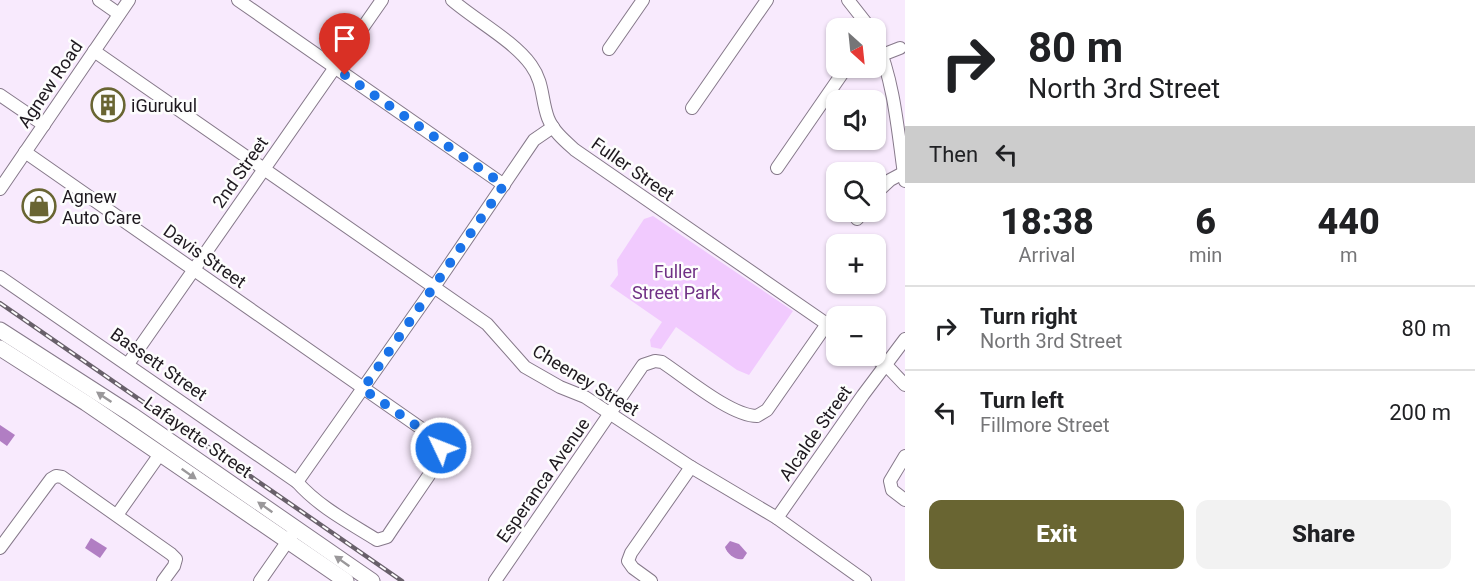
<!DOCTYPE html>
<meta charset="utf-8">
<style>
:root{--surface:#fff;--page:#f2f2f2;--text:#202124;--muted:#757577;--line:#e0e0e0;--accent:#696532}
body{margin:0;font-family:Roboto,sans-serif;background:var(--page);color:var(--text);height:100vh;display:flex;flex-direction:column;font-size:22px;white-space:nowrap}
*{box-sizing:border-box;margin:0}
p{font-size:20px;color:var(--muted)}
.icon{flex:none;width:33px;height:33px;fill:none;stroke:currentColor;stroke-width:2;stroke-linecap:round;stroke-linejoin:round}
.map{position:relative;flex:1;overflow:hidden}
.side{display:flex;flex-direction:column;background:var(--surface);width:570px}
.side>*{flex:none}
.top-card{background:#fff;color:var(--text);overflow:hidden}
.needle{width:39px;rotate:153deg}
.controls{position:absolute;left:826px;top:18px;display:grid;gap:12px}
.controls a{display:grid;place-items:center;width:60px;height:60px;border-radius:12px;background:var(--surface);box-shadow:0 2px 4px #0004;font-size:30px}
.pin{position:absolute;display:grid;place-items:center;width:51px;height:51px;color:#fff;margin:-62px -26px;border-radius:50% 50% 50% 0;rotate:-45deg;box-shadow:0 0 6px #0007}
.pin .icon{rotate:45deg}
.me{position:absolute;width:66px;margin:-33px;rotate:313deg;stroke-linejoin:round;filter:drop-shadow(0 0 4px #0008)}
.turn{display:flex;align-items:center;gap:21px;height:126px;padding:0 24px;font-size:27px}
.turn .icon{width:78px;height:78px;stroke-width:2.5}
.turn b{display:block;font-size:42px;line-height:51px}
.then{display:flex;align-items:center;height:57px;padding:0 24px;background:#0003;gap:12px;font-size:22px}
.eta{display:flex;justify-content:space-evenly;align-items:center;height:102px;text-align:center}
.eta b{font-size:36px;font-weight:800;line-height:42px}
.button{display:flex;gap:12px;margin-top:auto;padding:12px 24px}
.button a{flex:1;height:69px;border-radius:12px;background:var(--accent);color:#fff;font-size:24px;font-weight:800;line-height:69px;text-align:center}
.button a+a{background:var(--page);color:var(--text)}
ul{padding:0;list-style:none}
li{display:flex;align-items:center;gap:18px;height:84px;padding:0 24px;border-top:2px solid var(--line)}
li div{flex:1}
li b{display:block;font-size:22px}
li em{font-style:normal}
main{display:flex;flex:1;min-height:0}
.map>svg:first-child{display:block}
</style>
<main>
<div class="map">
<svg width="905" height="581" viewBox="0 0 905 581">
<rect width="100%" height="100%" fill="#f8eafd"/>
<!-- green -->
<polygon fill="#f1cafe" points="653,216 793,311 749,375 737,370 676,327 661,349 651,347 650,340 662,322 610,286 618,275 617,260 644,219"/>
<!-- water -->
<g fill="#b17ec3">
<polygon points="0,425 15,435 7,446 0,441"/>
<polygon points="91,538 107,548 100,558 85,548"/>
<path d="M730,541L739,544L747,553L743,559C736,561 727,554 725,547Z"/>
</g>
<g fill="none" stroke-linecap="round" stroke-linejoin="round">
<!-- minor casing -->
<g stroke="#86798a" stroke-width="14">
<g id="minor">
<polyline points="99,0 119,14"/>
<polyline points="238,0 504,185"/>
<path d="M452,0C475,20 514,41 531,65C544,83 541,99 548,118C553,131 565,141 575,150L837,331"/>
<polyline points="848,0 870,28"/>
<path d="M876,40C895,84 898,134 905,181"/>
<polyline points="609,49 643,0"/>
<polyline points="94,51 487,324 525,367 560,387 585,397 691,467 777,518 865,581"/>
<polyline points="882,55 900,48"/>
<polyline points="0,95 44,125"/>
<polyline points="692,108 767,0"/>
<polyline points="777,168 846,68"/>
<polyline points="0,189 129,0"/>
<polyline points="876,193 890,180 905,172"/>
<polyline points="857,219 863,212"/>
<path d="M0,277L297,482C319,507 350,523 377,540L387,537L393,528L440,459L442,451L440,442L435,438L25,152"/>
<polyline points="872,356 886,365 905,385"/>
<polyline points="128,364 382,0"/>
<polyline points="905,456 890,481 892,490 905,500"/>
<polyline points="297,482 434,287 534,140 553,127"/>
<polyline points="117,515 160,454"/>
<polyline points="777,518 863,395 905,339"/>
<polyline points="0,548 51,479 56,476 62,477 171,554 176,559 174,566 163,581"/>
<polyline points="260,581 292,535"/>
<path d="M495,581L643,365L655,361L662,362C685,377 731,416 757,416L767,410L827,324"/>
<polyline points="651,581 633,568 628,561 631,553 691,467"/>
</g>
</g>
<!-- major casing -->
<g stroke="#86798a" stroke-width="17">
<g id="major">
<polyline points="0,330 132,415 372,581"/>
<polyline points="0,348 86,403 346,581"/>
</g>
</g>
<!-- minor -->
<use href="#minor" stroke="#fff" stroke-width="12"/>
<!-- major -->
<use href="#major" stroke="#fff" stroke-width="15"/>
<!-- rail casing -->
<g stroke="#68606a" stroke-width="4.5">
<polyline id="rail" points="0,303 402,581"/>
</g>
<!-- rail -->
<use href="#rail" stroke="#fdfdfd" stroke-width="2" stroke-dasharray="7" stroke-linecap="butt"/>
</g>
<!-- one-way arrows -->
<defs><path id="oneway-solid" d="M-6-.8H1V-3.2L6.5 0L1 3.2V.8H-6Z" transform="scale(1.5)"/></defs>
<g fill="#9a989a">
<use href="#oneway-solid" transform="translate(104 397) rotate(-146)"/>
<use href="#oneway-solid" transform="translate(189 474) rotate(35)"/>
<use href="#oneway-solid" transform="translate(265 507) rotate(-145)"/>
<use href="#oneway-solid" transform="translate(342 561) rotate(-145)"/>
</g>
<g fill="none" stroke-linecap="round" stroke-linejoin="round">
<!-- route -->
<polyline stroke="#1a73e8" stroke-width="10" stroke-dasharray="0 18" points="345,75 504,185 363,389 440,442 441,448"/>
</g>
<!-- icons -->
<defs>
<g id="building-ring" transform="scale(1.725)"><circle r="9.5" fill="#fdfdfd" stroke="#696532" stroke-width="1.5"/><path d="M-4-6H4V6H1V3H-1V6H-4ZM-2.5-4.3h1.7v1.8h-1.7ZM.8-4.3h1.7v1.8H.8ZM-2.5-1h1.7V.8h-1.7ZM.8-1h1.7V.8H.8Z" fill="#696532"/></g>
<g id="shop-ring" transform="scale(1.725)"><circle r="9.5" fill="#fdfdfd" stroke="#696532" stroke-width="1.5"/><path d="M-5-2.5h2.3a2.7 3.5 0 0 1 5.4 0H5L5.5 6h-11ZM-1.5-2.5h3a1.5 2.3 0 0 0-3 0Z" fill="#696532"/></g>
</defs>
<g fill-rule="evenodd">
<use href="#building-ring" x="108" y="105"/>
<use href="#shop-ring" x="39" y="206"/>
</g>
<g text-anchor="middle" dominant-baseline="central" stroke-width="5" stroke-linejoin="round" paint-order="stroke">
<!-- street labels -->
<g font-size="18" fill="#1e191f" stroke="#fdfdfd">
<text transform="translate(50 84) rotate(-56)">Agnew Road</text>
<text transform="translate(633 169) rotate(35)">Fuller Street</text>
<text transform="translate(240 172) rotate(-55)">2nd Street</text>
<text transform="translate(205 256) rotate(35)">Davis Street</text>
<text transform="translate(159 364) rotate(35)">Bassett Street</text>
<text transform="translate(586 380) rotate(31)">Cheeney Street</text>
<text transform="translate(815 433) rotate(-55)">Alcalde Street</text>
<text transform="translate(198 437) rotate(35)">Lafayette Street</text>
<text transform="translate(543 480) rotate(-55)">Esperanca Avenue</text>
</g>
<!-- poi labels -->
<g font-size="18" fill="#1e191f" stroke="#fdfdfd" text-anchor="start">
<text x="131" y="105">iGurukul</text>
<text x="62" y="196">Agnew<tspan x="62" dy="21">Auto Care</tspan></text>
</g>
<!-- park labels -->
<g font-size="18" fill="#703185" stroke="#fdfdfd">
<text x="676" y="271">Fuller<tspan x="676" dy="21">Street Park</tspan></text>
</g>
</g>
</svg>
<div class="controls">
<a><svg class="needle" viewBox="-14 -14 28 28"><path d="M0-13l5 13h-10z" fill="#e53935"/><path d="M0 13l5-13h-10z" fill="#757577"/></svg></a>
<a><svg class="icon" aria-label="sound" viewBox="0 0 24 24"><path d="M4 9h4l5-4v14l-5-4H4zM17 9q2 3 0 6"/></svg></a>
<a><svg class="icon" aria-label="search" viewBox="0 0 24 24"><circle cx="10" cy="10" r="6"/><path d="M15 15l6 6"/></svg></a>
<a>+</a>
<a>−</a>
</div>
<div class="pin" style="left:345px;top:75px;background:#d93025"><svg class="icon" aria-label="arrive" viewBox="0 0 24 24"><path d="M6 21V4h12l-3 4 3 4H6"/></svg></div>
<svg class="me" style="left:441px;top:448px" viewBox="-20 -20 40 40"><circle r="17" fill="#1a73e8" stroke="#fff" stroke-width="3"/><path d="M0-11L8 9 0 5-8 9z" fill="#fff"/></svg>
</div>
<section class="side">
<div class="top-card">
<div class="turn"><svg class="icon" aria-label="right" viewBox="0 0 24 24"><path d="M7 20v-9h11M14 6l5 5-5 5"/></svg><div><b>80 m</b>North 3rd Street</div></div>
<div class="then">Then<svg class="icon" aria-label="left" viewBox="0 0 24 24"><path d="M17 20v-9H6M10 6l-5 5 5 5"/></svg></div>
</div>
<div class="eta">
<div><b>18:38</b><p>Arrival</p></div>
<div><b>6</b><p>min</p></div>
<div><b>440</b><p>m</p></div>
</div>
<ul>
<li><svg class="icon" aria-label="right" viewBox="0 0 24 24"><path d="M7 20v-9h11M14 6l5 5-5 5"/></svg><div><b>Turn right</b><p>North 3rd Street</p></div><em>80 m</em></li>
<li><svg class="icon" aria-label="left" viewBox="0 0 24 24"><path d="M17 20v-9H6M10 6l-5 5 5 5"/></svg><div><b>Turn left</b><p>Fillmore Street</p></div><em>200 m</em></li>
</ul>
<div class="button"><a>Exit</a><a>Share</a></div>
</section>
</main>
